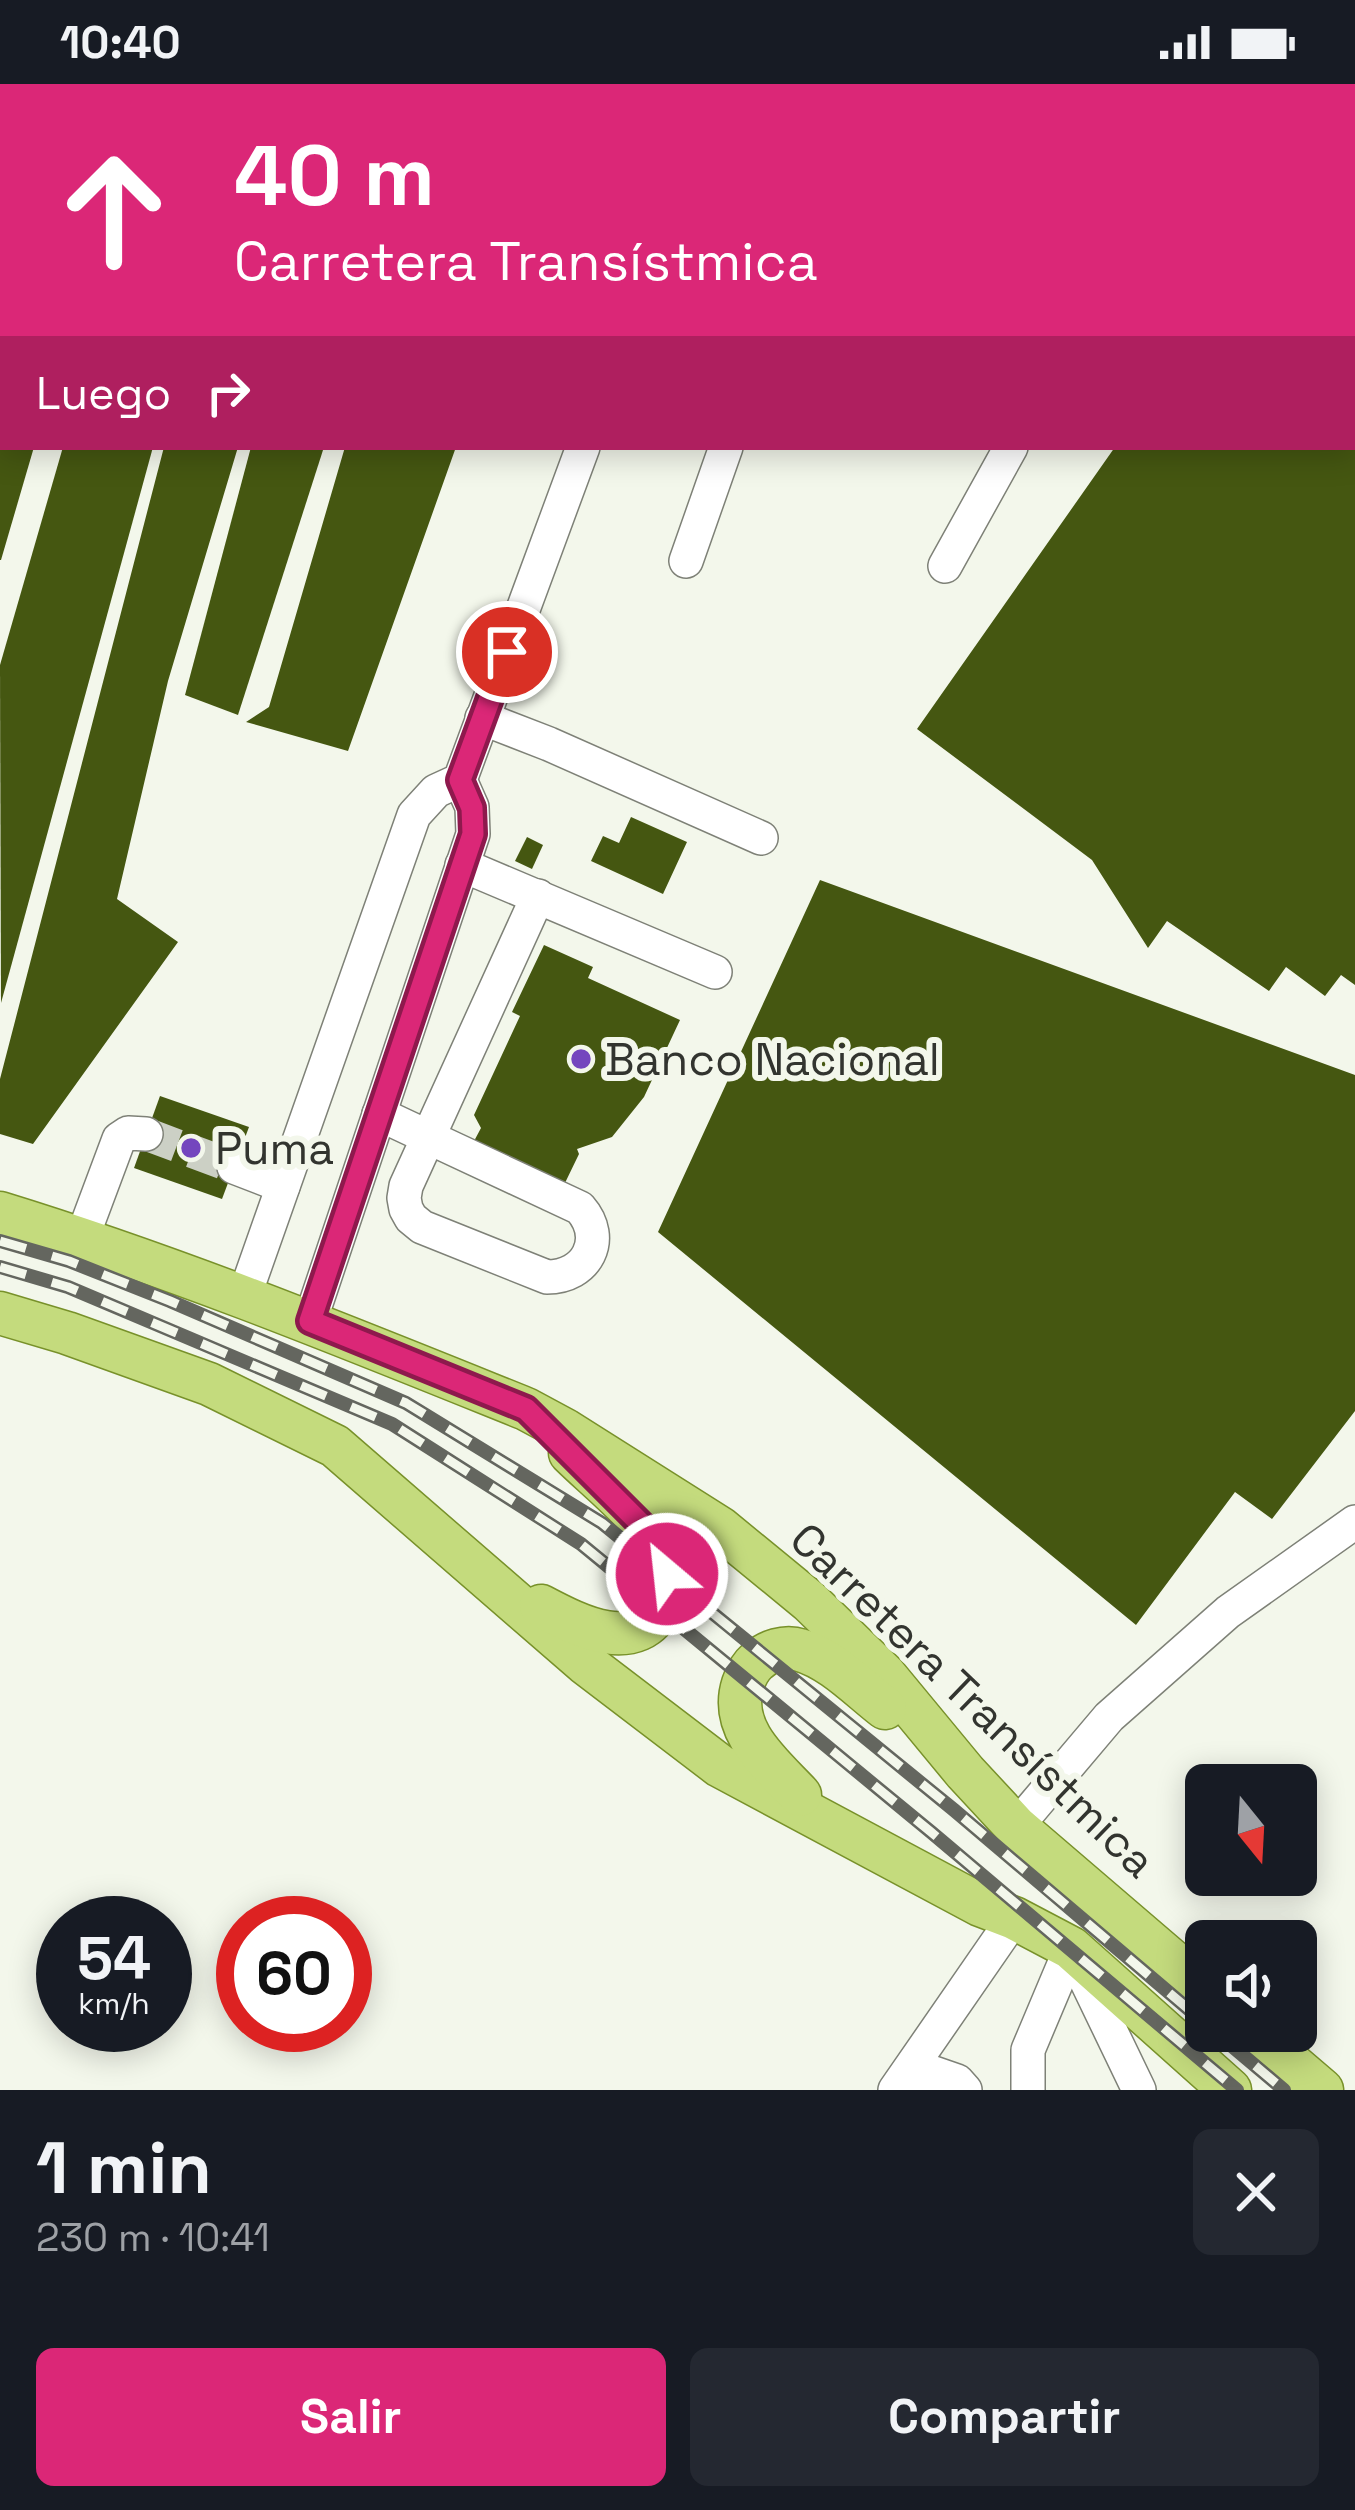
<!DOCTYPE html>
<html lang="es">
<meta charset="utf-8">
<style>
:root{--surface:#171b24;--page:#242831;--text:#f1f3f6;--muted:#9ea1a6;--accent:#db2777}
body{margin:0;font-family:"Space Grotesk",sans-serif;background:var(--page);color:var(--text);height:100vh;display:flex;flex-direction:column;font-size:45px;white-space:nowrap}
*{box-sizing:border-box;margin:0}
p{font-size:39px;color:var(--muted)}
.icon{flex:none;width:66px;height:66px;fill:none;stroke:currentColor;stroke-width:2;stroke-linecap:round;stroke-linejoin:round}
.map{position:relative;height:2006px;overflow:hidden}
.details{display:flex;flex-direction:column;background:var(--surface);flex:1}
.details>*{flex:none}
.top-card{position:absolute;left:0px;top:0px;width:1356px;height:366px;box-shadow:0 6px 30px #0003;background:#db2777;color:#fff;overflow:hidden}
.needle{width:78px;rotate:162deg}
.tools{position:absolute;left:1185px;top:1680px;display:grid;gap:24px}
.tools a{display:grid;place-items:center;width:132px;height:132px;border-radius:18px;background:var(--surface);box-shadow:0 6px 30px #0003;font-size:60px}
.speed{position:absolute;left:36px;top:1812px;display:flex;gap:24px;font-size:60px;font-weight:700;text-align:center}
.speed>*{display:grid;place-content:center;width:156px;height:156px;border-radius:50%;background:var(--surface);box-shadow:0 6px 30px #0003;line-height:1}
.speed small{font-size:30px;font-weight:400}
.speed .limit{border:18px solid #d22;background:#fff;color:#111}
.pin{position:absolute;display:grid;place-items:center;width:102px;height:102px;color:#fff;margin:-51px;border:6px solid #fff;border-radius:50%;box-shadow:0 3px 12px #0007}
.me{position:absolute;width:132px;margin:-66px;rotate:332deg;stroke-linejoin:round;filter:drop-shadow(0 0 9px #0008)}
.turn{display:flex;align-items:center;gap:42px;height:252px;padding:0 36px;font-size:54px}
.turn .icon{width:156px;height:156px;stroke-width:2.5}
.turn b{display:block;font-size:84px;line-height:102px}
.then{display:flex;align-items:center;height:114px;padding:0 36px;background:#0003;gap:24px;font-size:45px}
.round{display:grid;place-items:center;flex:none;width:126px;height:126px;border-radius:18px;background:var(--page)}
.summary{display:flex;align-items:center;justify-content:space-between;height:204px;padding:0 36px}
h1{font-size:72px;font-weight:800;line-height:90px}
.action{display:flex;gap:24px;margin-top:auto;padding:24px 36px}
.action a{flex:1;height:138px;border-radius:18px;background:var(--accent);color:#fff;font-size:48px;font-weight:800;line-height:138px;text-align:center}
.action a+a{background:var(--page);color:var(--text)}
.status{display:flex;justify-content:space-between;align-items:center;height:84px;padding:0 60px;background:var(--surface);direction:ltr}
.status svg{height:33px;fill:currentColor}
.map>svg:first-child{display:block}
</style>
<div class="status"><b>10:40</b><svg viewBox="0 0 49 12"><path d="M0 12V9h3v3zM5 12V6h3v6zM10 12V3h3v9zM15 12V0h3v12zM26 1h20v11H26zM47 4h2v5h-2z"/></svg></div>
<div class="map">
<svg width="1355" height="2006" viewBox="0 0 1355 2006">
<rect width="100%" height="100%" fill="#f3f7eb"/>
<!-- building -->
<g fill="#455711">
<polygon points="0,363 34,363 1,476 0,476"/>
<polygon points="63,363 153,363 1,919 0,581"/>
<polygon points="164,363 238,363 168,597 117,815 178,858 33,1060 0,1050 0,995"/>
<polygon points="251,363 324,363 238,631 185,611"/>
<polygon points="345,363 456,363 348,667 246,638 269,623"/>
<polygon points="1115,363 1355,363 1355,901 1341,891 1325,912 1286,883 1269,907 1167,837 1148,864 1092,776 917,645"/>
<polygon points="631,733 687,758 663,810 591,777 603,752 619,759"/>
<polygon points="527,753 543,761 532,785 515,777"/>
<polygon points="820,796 1355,991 1355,1327 1272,1435 1235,1408 1136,1541 658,1148"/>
<polygon points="544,861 593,883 588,894 680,936 644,1013 612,1053 577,1065 579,1070 564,1101 473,1059 481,1044 474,1031 520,932 512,928"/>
<polygon points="160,1012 249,1043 222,1115 134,1084"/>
</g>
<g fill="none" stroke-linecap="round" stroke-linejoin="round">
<!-- minor-tunnel -->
<polyline stroke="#ccd0c5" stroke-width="33" stroke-dasharray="33 16" stroke-linecap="butt" points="146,1050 234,1083"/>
<!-- minor casing -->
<g stroke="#7e8177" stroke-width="36">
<g id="minor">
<polyline points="732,0 744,3"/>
<polyline points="1353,57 1355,56"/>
<polyline points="686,477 726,363"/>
<polyline points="945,482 1011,363"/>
<polyline points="482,634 549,660 761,754"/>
<polyline points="462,781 715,888"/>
<path d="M379,1030L428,1053L580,1124C607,1155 587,1193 547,1193L422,1143L411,1134L406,1125L404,1114L406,1102L538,812"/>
<polyline points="234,1083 283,1102"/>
<polyline points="82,1154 119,1055 128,1049 146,1050"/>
<polyline points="244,1213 414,731 436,707 460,696 583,363"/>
<polyline points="310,1237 473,750 472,723 460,696"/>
<polyline points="1016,1743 1109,1633 1228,1528 1355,1438"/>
<polyline points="1074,1871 1139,2006"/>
<polyline points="895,2006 1014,1834"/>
<polyline points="918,2006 931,1988 957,1997 965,2006"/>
<polyline points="1028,2006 1028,1966 1071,1864"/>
</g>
</g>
<!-- major casing -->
<g stroke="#78912a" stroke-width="45">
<g id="major">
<path d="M0,1129C179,1184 352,1255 526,1325L565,1346L720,1444L809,1517L884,1590L965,1688L1016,1743L1206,1906"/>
<polyline points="0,1229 67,1249 209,1300 335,1362 585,1579 720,1682 980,1821 1014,1834 1071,1864 1230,2006"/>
<path d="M541,1522C577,1541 639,1574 663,1519C669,1505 669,1488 663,1473C649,1435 599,1398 570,1369"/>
<path d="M800,1711C772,1681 728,1646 743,1600C746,1591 750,1583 757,1577C768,1567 785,1561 800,1566C832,1575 859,1604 885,1624"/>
<polyline points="1253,1947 1322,2006"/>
</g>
</g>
<!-- minor -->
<use href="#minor" stroke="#fff" stroke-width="33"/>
<!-- major -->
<use href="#major" stroke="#c4db7d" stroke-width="42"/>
<!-- rail casing -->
<g stroke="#64665f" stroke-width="14">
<g id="rail">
<polyline points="0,1157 69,1177 170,1217 406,1319 602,1439 954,1726 1206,1940"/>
<polyline points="0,1183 68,1203 392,1340 581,1460 931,1748 1237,2006"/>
<polyline points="1214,1947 1284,2006"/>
</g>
</g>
<!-- rail -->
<use href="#rail" stroke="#f3f7eb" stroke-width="9" stroke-dasharray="27" stroke-linecap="butt"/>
</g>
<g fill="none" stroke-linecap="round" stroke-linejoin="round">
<!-- route casing -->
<g stroke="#8e194d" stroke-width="30">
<polyline id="route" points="507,568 460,696 472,724 473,750 310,1237 526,1325 648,1447 664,1475 667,1490"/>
</g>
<!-- route -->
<use href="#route" stroke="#db2777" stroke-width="21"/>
</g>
<!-- markers -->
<g fill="#7446be" stroke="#f3f7eb" stroke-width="4.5">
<circle cx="581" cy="975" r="12"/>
<circle cx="191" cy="1064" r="12"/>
</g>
<g text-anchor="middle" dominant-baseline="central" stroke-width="12" stroke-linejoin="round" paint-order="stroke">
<!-- poi labels -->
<g font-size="45" fill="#32342f" stroke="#f3f7eb" text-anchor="start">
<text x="605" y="975">Banco Nacional</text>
<text x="215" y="1064">Puma</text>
</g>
<!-- street labels -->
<g font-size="45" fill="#32342f" stroke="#f3f7eb">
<text transform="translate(973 1616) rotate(44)">Carretera Transístmica</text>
</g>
</g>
</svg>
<div class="tools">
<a><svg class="needle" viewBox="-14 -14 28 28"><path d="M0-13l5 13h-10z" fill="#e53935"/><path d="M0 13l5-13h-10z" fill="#9ea1a6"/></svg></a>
<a><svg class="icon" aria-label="sound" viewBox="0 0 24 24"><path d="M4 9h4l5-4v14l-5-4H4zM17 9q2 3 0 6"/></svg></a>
</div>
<div class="speed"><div>54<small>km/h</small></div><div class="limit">60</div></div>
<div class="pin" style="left:507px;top:568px;background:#d93025"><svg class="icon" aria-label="arrive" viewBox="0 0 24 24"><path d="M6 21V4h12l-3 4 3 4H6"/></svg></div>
<svg class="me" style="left:667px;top:1490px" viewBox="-20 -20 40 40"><circle r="17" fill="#db2777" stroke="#fff" stroke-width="3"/><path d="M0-11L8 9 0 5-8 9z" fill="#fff"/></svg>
<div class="top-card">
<div class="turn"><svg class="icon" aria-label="ahead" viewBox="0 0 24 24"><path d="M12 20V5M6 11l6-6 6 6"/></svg><div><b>40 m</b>Carretera Transístmica</div></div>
<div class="then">Luego<svg class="icon" aria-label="right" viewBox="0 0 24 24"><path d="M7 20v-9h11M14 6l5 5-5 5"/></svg></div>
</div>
</div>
<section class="details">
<div class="summary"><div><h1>1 min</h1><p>230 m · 10:41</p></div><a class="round"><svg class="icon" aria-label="close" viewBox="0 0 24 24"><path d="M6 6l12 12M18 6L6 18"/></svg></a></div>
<div class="action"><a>Salir</a><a>Compartir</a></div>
</section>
